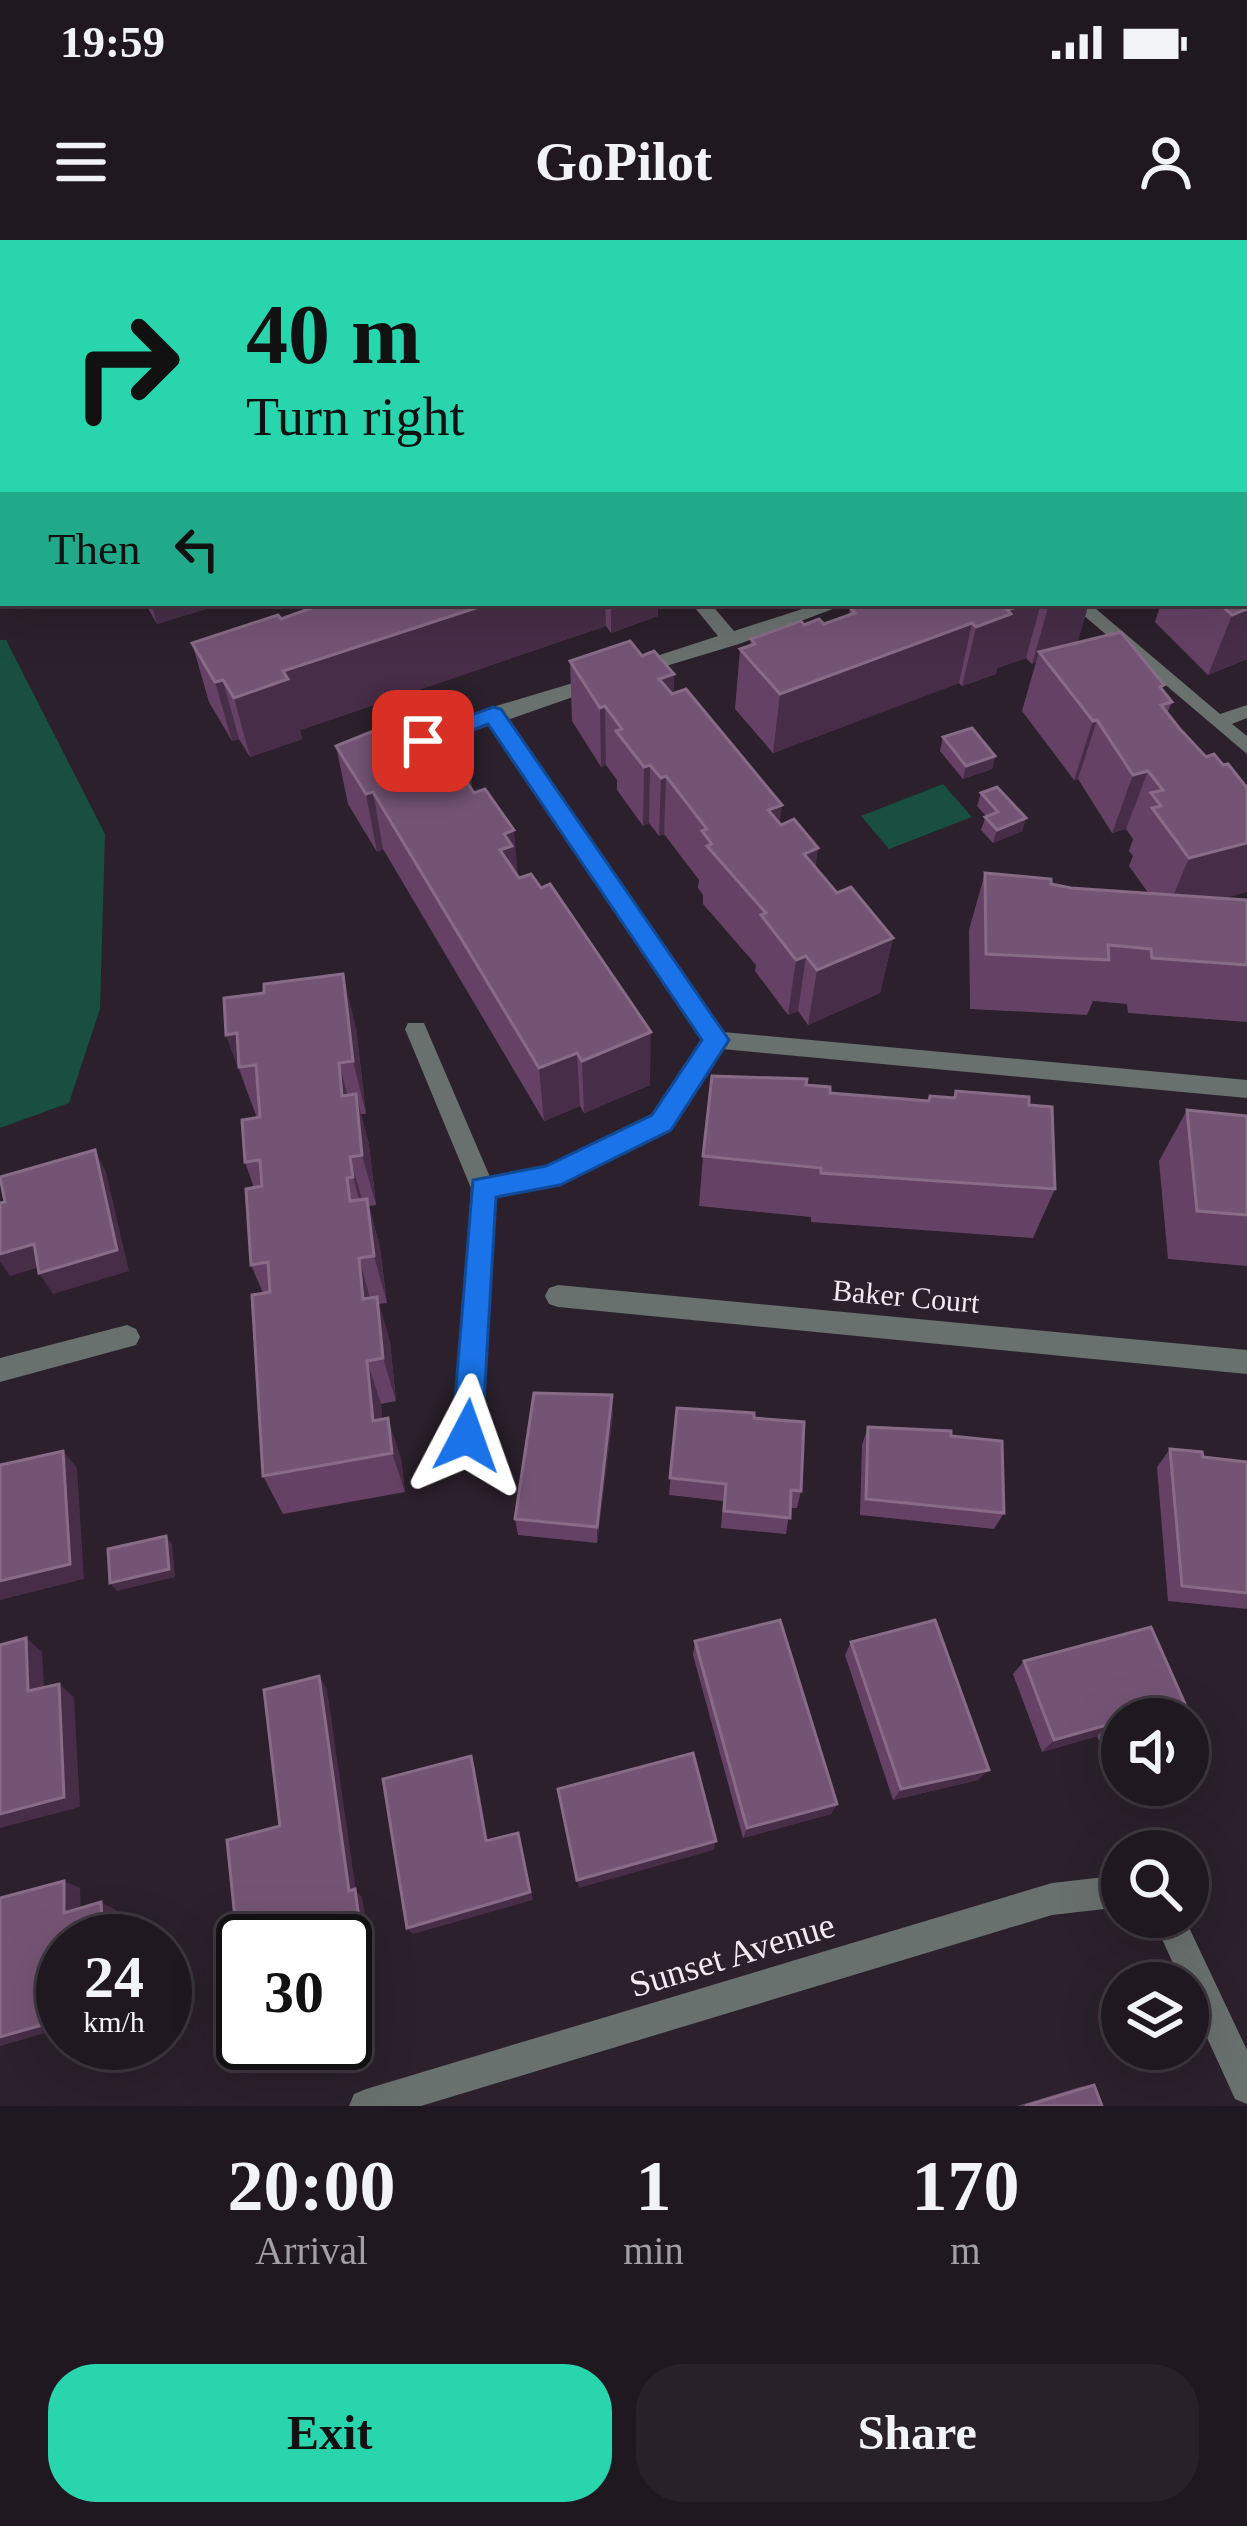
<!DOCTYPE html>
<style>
:root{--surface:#201820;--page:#282129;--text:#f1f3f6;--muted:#a2a0a5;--line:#3d373e;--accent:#29d5ac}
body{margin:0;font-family:Georgia,serif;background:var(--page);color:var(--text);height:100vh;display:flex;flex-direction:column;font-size:45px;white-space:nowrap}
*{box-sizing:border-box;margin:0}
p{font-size:39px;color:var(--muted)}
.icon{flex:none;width:66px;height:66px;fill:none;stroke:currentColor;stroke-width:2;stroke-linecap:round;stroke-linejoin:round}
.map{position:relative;height:1866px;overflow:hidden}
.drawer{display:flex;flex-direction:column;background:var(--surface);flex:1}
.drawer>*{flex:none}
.hud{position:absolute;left:0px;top:0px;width:1248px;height:366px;box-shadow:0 12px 48px #0002,0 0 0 3px var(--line);background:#29d5ac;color:#111;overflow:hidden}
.buttons{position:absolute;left:1101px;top:1458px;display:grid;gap:24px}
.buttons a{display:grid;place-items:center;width:108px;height:108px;border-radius:50%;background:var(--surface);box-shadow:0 12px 48px #0002,0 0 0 3px var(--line);font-size:60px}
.speed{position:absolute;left:36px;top:1674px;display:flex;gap:24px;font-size:60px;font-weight:700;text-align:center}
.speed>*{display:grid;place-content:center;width:156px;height:156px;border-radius:50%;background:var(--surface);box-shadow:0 12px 48px #0002,0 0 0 3px var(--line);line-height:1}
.speed small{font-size:30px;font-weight:400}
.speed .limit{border:6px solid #111;border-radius:18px;background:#fff;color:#111}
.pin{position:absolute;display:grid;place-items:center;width:102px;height:102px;color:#fff;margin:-51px;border-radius:24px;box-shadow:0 6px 18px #0006}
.me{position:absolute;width:132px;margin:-66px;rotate:4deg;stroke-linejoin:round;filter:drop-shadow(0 0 9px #0008)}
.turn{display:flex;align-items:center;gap:42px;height:252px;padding:0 48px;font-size:54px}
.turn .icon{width:156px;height:156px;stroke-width:2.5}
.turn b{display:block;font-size:84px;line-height:102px}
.then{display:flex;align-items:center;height:114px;padding:0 48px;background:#0003;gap:24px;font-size:45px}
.eta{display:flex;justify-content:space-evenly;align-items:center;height:204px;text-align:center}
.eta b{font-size:72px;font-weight:800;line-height:84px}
.action{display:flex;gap:24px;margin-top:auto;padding:24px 48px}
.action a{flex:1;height:138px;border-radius:48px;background:var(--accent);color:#111;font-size:48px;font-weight:800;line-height:138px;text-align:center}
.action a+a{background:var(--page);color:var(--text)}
.status{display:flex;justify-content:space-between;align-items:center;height:84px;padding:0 60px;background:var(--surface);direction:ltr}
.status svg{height:33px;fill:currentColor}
header{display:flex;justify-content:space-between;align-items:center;height:156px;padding:0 48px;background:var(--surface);font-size:54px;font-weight:800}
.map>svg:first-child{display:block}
</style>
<div class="status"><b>19:59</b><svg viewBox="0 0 49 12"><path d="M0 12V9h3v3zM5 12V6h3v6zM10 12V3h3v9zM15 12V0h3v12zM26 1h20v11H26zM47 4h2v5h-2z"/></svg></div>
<header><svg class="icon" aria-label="menu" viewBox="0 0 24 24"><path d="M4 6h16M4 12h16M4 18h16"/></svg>GoPilot<svg class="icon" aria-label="person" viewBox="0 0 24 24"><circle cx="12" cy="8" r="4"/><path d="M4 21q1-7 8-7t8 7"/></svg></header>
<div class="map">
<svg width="1247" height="1866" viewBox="0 0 1247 1866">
<rect width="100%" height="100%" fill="#2b202b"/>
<!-- water -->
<g fill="#194f40">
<polygon points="0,0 695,0 3,3 0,199"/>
<polygon points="0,400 6,400 105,594 100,769 69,863 0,888"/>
<polygon points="943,544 972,577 889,609 861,576"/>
</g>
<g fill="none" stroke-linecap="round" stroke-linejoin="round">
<!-- street -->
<g fill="#69716e" fill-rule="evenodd">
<polygon points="1245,105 1247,106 1247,116 1245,115"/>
<rect x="1245" y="193" width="2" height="10"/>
<polygon points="691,363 710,363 734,391 821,363 849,363 739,404 636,435 629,433 629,425 718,396"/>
<polygon points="1069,363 1089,363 1220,474 1247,465 1247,478 1232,484 1247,496 1247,514"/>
<polygon points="603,434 610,436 610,444 507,480 723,792 1247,840 1247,858 722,809 669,889 558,944 495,956 480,1197 476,1206 467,1209 458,1206 454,1197 471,948 405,789 408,783 424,783 490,937 546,928 653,875 704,800 491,485 423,508 413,501 416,496 486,469"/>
<polygon points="558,1045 1247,1110 1247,1134 558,1067 549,1064 545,1056 549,1048"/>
<polygon points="127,1085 136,1089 140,1097 136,1105 0,1142 0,1118"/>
<polygon points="1122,1635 1122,1667 1052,1675 421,1866 349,1866 354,1854 366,1849 1052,1643"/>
<polygon points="1152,1677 1184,1677 1247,1810 1247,1864 1235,1859 1188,1756 1188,1743 1182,1743"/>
</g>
</g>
<!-- wall -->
<g fill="#654265">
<polygon points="1133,0 1247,0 1247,69 1245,70 1245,3 1132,3"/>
<polygon points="145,363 225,363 157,384"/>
<polygon points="325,363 658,363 658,376 611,393 606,386 300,490 302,499 250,517 239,499 232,501 209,462 192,403 281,379"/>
<polygon points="863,363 1089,363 1077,403 1162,450 1172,462 1167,473 1223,659 1247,660 1247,782 1128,773 1127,764 1093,761 1087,775 970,769 969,690 985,633 1071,648 1149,654 1129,626 1133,616 1129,611 1133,599 1126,589 1112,593 1078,539 1074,540 1022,471 1036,422 1032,424 1026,418 997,428 996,434 962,446 959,443 773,513 735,469 740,409 750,406 751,399 804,385 824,384 849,375 850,368"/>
<polygon points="1161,363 1245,363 1247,419 1208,435 1155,382"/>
<polygon points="642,416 674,434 673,454 780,584 818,608 815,627 837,653 893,698 880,753 808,785 798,771 788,775 755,731 756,725 703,664 703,655 698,648 699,640 664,594 659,596 649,583 643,586 617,550 617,540 606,525 601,527 572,481 570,421"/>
<polygon points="943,497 995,516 992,529 963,539 940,511"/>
<polygon points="336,506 470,526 472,550 518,636 650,845 584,873 580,866 544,881 383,609 377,612 348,564"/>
<polygon points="981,553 1026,578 1022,591 993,603 981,590 986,576 977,566"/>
<polygon points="356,788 366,874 361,874 369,905 376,965 369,966 380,1008 387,1063 379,1064 390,1102 396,1161 381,1164 382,1179 401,1219 405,1252 283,1274 263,1236 263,1053 251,1025 254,948 245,922 257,878 226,795"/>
<polygon points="806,845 830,853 928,861 953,858 956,851 1029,865 1055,949 1033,998 811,982 811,977 699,966 703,916"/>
<polygon points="1187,870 1247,876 1247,1026 1168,1019 1159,921"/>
<polygon points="677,1168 754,1178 801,1251 797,1268 790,1268 786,1294 721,1288 723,1261 669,1255"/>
<polygon points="613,1173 597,1303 518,1295 515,1279"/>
<polygon points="868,1187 951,1196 1004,1273 994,1289 860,1275 862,1205"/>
<polygon points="1170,1209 1203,1217 1247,1222 1247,1369 1168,1361 1157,1227"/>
<polygon points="695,1401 837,1564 831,1574 743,1598 693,1415"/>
<polygon points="851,1402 978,1540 893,1560 845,1415"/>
<polygon points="1024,1421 1185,1464 1169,1477 1122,1479 1122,1493 1099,1501 1097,1496 1042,1512 1013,1434"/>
<polygon points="1094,1845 1102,1866 1017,1866 1080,1847"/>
</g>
<!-- shaded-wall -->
<g fill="#472d47">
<polygon points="813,0 963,0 953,3 802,3"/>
<polygon points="3,245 3,287 0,288 0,246"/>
<polygon points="151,363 225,363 157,384"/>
<polygon points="491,363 605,363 606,386 300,490 302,499 250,517 234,458 283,431"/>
<polygon points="611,363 658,363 658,376 611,393"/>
<polygon points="1028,363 1041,363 1026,418 997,428 996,434 962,446 976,387 1007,370"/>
<polygon points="1089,363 1076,407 1039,412 1036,422 1032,424 1049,364"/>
<polygon points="1247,369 1247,419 1208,435 1232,375"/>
<polygon points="972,383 959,443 773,513 780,454"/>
<polygon points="674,434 672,493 659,439"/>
<polygon points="223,440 239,499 232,501 215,442"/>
<polygon points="605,466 606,525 601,527 600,468"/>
<polygon points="1097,480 1078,539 1074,540 1093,481"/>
<polygon points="995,516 992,529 963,539 966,526"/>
<polygon points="650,525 649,583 643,586 644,527"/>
<polygon points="470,526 476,585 459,530"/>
<polygon points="1148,531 1126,589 1112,593 1133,535"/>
<polygon points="666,536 664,594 659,596 661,538"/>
<polygon points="373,552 383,609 377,612 366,554"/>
<polygon points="782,565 775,623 768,570"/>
<polygon points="1026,578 1022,591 993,603 997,590"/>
<polygon points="514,590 519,648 500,610 504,594"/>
<polygon points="1247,603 1247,652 1165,675 1189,618"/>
<polygon points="818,608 809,665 804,614"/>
<polygon points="893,698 880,753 808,785 817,730"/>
<polygon points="806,716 798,771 788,775 796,720"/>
<polygon points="343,734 356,788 366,874 353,821"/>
<polygon points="651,792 650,845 584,873 582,821"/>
<polygon points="237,793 239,827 246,848 226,795"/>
<polygon points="577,813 580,866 544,881 539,828"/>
<polygon points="339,823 353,876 342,856"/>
<polygon points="356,854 369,905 376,965 362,915"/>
<polygon points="95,910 106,932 129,1031 53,1054 39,1033"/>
<polygon points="350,917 364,967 367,986 353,937"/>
<polygon points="367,959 380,1008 387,1063 374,1016"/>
<polygon points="34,1004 47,1025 10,1036 0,1022 0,1014"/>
<polygon points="359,1018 372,1065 363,1059"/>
<polygon points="377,1057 390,1102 396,1161 383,1118"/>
<polygon points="367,1121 381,1164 386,1214 373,1181"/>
<polygon points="612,1155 613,1173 597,1303 597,1287"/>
<polygon points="388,1178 401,1219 405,1252 392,1213"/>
<polygon points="63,1211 77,1228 84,1339 0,1360 0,1341"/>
<polygon points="166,1296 172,1304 175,1337 117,1351 110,1343"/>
<polygon points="26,1398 42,1412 45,1464 28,1451"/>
<polygon points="319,1436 327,1449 356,1651 362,1657 370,1706 345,1713 349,1651"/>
<polygon points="59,1444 74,1457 80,1567 0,1588 0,1574"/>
<polygon points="1185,1464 1169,1477 1162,1479 1143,1479"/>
<polygon points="1110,1484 1097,1496 1042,1512 1054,1500"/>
<polygon points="1122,1486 1122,1493 1099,1501 1113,1490"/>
<polygon points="471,1516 475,1528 490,1610 486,1601"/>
<polygon points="989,1530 978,1540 893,1560 901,1549"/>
<polygon points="837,1564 831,1574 743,1598 747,1588"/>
<polygon points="518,1593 533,1660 413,1694 407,1688"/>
<polygon points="716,1601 714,1610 579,1648 577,1640"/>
<polygon points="64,1641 80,1648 81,1680 64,1673"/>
<polygon points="101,1662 116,1670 118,1701 90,1701"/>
<polygon points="287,1683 297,1689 258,1701 243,1701 237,1698"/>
<polygon points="63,1779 63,1788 0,1806 0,1797"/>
</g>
<!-- building -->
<g fill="#745474" stroke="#886b87" stroke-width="3">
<polygon points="596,0 813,0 802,3 585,3"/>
<polygon points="1189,0 1247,0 1247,28 1245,26 1245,3 1194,3"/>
<polygon points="3,196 3,224 0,225 0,197"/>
<polygon points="0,228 3,233 3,245 0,246"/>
<polygon points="1247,309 1247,369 1232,375 1219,363 1245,363 1245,310"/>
<polygon points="325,363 491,363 283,431 288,439 234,458 223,440 215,442 192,403 278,375 281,379"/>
<polygon points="865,363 1028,363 1007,370 1011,374 976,387 972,383 780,454 740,409 755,404 751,399 801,381 804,385 819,379 824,384 855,373 850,368"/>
<polygon points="1121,392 1164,445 1160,447 1172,462 1161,465 1179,488 1206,517 1214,514 1223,525 1228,524 1247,548 1247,603 1189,618 1152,568 1161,566 1151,553 1163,550 1148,531 1133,535 1097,480 1093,481 1039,412"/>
<polygon points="630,401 642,416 654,411 674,434 659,439 672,454 686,449 782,565 768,570 781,585 794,579 818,608 804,614 837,653 851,647 893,698 817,730 806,716 796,720 761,675 766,673 707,606 712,604 702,591 707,589 666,536 661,538 650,525 644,527 616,491 622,489 605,466 600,468 570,421"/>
<polygon points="430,468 470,526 459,530 474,553 485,549 514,590 504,594 512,606 500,610 519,638 531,634 541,648 550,644 651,792 582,821 577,813 539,828 373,552 366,554 336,506"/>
<polygon points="972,488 995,516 966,526 943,497"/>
<polygon points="997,547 1026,578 997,590 985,577 998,572 981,553"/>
<polygon points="985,633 1051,639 1051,644 1071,648 1247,660 1247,725 1152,718 1151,709 1108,705 1109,720 986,714"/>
<polygon points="343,734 353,821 339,823 342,856 356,854 362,915 350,917 353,937 347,938 350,961 367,959 374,1016 359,1018 363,1059 377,1057 383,1118 367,1121 373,1181 388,1178 392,1213 263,1236 252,1055 270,1052 268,1022 251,1025 246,949 262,946 260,920 245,922 242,880 260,877 256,825 239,827 237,793 226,795 224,758 264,753 264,744"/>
<polygon points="712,836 807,839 806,845 830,847 830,853 929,861 930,856 955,858 956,851 1029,857 1029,865 1052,867 1055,949 821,933 821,928 703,916"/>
<polygon points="1187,870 1247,876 1247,975 1197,971"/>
<polygon points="95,910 117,1010 39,1033 34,1004 0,1014 0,963 5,962 0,937"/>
<polygon points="534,1153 612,1155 597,1287 515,1279"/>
<polygon points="677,1168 754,1173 754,1178 804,1182 801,1251 791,1250 790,1278 724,1271 726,1244 670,1238"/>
<polygon points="868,1187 951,1191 951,1196 1002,1201 1004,1273 866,1259"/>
<polygon points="1170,1209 1202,1212 1203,1217 1247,1222 1247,1353 1182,1346"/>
<polygon points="63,1211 70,1324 0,1341 0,1225"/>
<polygon points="166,1296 169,1329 110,1343 108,1309"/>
<polygon points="780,1380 837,1564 747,1588 695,1401"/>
<polygon points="935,1380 989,1530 901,1549 851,1402"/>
<polygon points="1151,1387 1185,1464 1143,1479 1122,1479 1122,1486 1113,1490 1110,1484 1054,1500 1024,1421"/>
<polygon points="26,1398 28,1451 59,1444 64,1557 0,1574 0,1405"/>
<polygon points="319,1436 349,1651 355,1649 362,1700 345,1705 345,1701 289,1701 287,1683 237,1698 227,1600 280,1586 264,1450"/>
<polygon points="693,1513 716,1601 577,1640 558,1549"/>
<polygon points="471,1516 486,1601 518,1593 530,1652 407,1688 383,1539"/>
<polygon points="64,1641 64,1673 101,1662 103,1697 90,1701 63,1701 63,1779 0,1797 0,1658"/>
<polygon points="1094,1845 1102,1866 1025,1866"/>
</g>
<!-- route -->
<polygon fill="#1a73e8" stroke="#114b97" stroke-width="3" points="493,467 501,469 729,800 671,890 560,945 496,957 482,1196 478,1206 467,1211 456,1206 452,1196 473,940 546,926 652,875 702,800 488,484 423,509 412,501 415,496"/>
<g text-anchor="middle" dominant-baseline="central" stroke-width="10" stroke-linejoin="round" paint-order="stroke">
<!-- street labels -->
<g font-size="30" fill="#f2eaf1" stroke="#2b202b">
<text transform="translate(906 1056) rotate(5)">Baker Court</text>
</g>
<!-- near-street labels -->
<g font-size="36" fill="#f2eaf1" stroke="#2b202b">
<text transform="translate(732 1715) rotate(-17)">Sunset Avenue</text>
</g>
</g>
</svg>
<div class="buttons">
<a><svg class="icon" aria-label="sound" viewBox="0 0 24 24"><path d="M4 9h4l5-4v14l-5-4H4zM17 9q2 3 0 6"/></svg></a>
<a><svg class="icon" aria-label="search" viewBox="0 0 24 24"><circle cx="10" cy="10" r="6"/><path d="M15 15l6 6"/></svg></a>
<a><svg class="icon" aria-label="layers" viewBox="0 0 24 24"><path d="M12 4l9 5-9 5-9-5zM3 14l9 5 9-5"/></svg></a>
</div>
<div class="speed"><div>24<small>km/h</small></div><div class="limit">30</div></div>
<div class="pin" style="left:423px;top:501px;background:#d93025"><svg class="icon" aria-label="arrive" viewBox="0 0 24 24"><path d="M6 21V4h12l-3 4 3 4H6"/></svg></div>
<svg class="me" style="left:467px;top:1196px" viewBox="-20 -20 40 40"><path d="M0-17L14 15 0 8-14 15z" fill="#1a73e8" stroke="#fff" stroke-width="4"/></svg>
<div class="hud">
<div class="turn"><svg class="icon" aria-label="right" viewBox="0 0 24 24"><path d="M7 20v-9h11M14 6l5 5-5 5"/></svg><div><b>40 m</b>Turn right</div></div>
<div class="then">Then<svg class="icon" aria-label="left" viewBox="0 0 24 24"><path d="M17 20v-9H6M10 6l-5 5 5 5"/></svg></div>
</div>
</div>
<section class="drawer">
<div class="eta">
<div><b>20:00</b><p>Arrival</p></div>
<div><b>1</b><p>min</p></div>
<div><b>170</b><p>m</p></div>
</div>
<div class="action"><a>Exit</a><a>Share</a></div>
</section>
